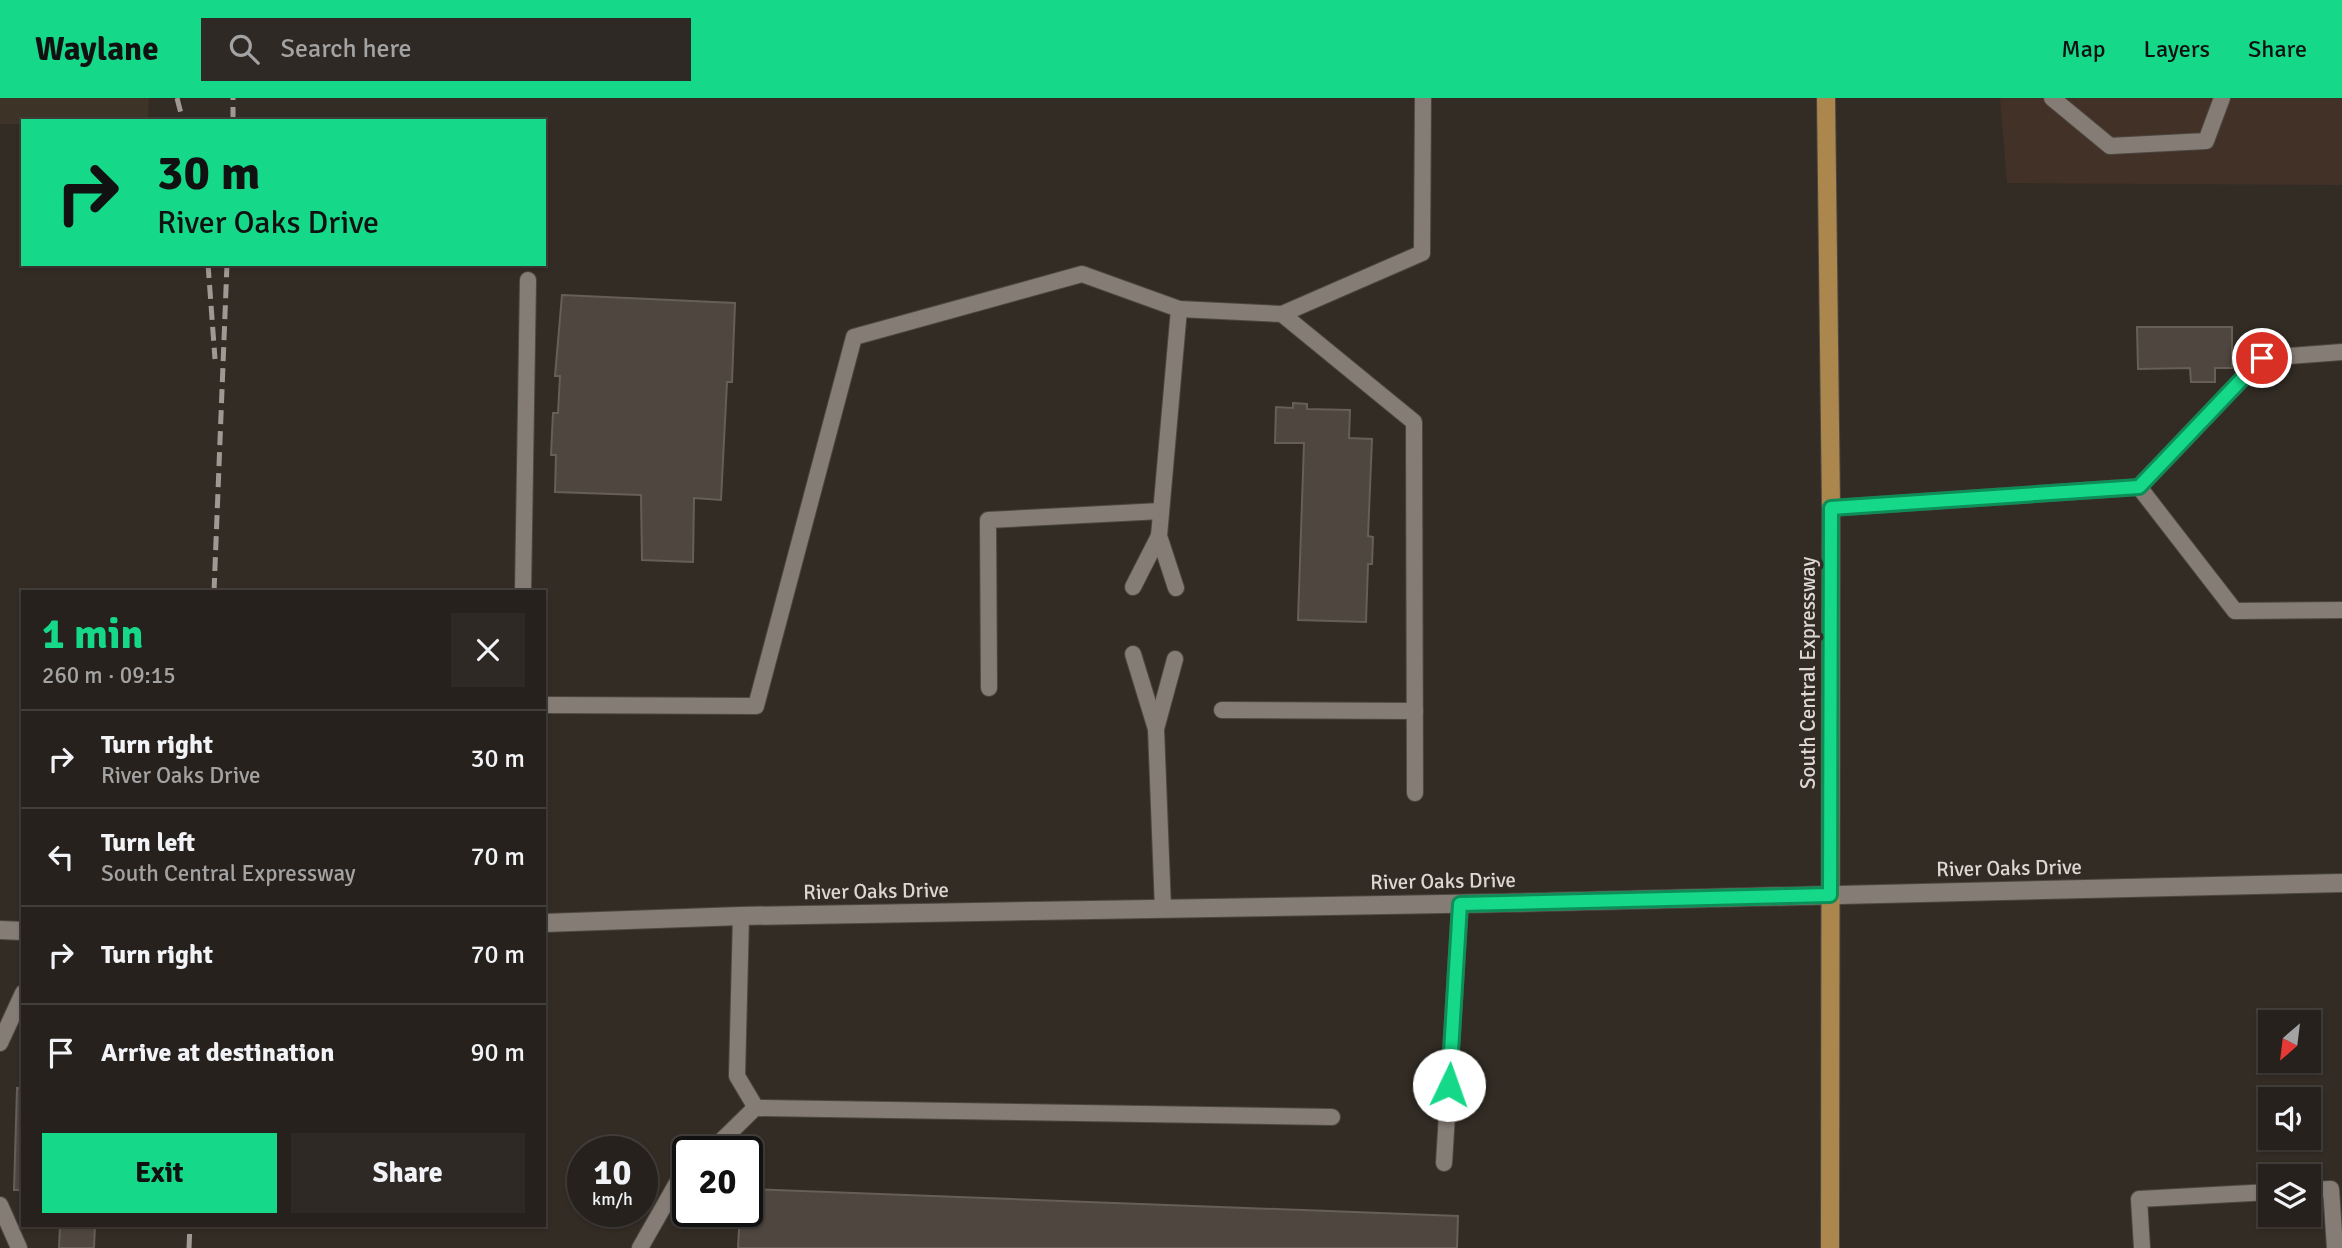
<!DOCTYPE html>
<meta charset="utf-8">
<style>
:root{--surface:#26211c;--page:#2e2925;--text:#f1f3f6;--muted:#a4a3a3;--line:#423e3b;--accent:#15d989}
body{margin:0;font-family:Signika,sans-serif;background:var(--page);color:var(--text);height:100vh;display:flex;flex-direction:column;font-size:26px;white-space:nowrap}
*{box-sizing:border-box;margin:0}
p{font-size:23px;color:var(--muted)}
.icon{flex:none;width:38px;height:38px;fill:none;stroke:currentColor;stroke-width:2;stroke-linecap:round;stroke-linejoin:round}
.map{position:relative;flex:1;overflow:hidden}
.details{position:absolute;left:21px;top:492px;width:525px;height:637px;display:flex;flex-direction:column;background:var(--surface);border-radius:0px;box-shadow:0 2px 5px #0004,0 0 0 2px var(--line)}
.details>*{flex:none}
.hud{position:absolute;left:21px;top:21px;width:525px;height:147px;border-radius:0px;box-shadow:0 2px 5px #0004,0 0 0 2px var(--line);background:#15d989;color:#111;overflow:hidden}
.needle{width:46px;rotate:208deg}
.fabs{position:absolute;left:2258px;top:912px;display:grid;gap:14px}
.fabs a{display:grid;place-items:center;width:63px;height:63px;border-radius:0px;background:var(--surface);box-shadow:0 2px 5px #0004,0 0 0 2px var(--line);font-size:35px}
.speed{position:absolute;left:567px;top:1038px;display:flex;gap:14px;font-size:35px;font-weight:700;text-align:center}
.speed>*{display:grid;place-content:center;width:91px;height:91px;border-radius:50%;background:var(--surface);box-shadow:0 2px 5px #0004,0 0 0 2px var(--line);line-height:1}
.speed small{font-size:18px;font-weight:400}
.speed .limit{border:4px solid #111;border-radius:10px;background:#fff;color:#111}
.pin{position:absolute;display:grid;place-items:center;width:60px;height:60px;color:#fff;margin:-30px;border:4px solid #fff;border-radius:50%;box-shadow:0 2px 7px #0007}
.me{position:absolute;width:77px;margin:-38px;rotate:3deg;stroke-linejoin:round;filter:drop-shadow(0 0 5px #0008)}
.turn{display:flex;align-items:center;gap:24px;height:147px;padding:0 21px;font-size:32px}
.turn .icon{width:91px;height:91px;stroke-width:2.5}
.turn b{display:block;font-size:49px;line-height:60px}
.round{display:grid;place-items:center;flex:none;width:74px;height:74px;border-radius:0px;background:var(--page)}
.summary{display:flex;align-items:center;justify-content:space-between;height:119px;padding:0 21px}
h1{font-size:42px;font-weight:800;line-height:52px;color:var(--accent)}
.action{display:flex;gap:14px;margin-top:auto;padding:14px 21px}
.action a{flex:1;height:80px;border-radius:0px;background:var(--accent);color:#111;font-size:28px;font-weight:800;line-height:80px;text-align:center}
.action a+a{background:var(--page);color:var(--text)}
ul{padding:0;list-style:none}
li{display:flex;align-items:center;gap:21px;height:98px;padding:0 21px;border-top:2px solid var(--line)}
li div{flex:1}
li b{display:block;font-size:26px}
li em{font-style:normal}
header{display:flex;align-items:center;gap:42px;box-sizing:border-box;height:98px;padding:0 35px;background:var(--accent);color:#111}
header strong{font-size:33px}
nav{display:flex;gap:38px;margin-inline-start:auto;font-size:24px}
.search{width:490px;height:63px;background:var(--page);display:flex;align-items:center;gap:18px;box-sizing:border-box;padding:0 24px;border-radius:0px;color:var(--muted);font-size:26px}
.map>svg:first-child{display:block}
</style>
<header>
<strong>Waylane</strong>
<div class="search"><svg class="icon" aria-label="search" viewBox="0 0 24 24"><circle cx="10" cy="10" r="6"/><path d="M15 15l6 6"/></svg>Search here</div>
<nav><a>Map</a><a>Layers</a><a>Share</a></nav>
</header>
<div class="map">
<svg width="2342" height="1150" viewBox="0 0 2342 1150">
<rect width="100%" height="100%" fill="#332c25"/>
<!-- commercial -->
<polygon fill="#423127" points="2000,0 2342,0 2342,87 2007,85"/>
<!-- built -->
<polygon fill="#3e3327" points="0,0 149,0 148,23 23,23 23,26 0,26"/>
<!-- building -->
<g fill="#4e463f" stroke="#665e57" stroke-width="2">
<polygon points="562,197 735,205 732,284 727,284 721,402 694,400 693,464 642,462 641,397 555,394 556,357 551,357 553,315 558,315 560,278 555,278"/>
<polygon points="2137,229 2232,229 2232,270 2215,270 2215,284 2191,284 2190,270 2138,271"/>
<polygon points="1293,305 1307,306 1307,311 1350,312 1349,340 1372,341 1368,438 1373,439 1372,466 1368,466 1366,524 1298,522 1304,345 1275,345 1276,309 1293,310"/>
<polygon points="17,990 23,990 23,1092 14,1092"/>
<polygon points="747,1091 1458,1118 1457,1150 738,1150 740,1113 747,1113"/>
<polygon points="60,1127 95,1127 94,1150 59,1150"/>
</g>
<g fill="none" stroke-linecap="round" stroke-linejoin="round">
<!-- service casing -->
<g stroke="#4d4741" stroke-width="18">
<g id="service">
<polyline points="2052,0 2110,48 2206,43 2222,0"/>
<polyline points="1179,211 1282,216 1414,324 1415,695"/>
<polyline points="1282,216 1422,155 1423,0"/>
<polyline points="2139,389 2235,513 2342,512"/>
<polyline points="1831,410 2139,389 2262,260 2342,254"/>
<polyline points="1133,489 1159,438"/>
<polyline points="523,494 528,182"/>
<polyline points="1133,556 1156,631"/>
<polyline points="989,590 988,422 1161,413"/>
<polyline points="544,607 756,608 854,239 1082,176 1179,211 1159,438 1176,490"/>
<polyline points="1222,612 1415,613"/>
<polyline points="1163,811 1156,631 1175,561"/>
<polyline points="741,818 737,978 756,1010 1332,1019"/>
<polyline points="0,945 23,895"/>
<polyline points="710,1054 756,1009"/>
<polyline points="1444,1065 1460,806"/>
<polyline points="2308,1092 2331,1091 2335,1150"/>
<polyline points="0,1107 19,1150"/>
<polyline points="640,1150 677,1085 688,1075"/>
<polyline points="2142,1150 2139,1101 2270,1094"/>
</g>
</g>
<!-- minor casing -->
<g stroke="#4d4741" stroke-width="20">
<g id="minor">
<polyline points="544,825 741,818 1501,805 2342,785"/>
<polyline points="0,832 23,833"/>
</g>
</g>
<!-- primary casing -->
<g stroke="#4d4741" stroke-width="20">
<polyline id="primary" points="1826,0 1831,410 1830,1150"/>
</g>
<!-- service -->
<use href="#service" stroke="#857d75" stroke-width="16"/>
<!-- minor -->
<use href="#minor" stroke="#857d75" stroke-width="18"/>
<!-- primary -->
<use href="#primary" stroke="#ab874e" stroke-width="18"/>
<!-- rail -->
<g stroke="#9f9994" stroke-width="5" stroke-dasharray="14 7" stroke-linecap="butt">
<polyline points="177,0 183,23"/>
<polyline points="233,23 233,0"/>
<polyline points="208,166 215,261"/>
<polyline points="214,494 227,166"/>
<polyline points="189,1150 190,1127"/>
</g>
</g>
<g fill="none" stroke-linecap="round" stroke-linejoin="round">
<!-- route casing -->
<g stroke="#0e8d59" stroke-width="18">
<polyline id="route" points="1449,987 1460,806 1830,797 1831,410 2139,389 2262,260"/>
</g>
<!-- route -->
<use href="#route" stroke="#15d989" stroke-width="12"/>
</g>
<g text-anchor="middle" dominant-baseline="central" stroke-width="7" stroke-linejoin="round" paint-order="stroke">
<!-- street labels -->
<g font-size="21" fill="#dcd7d3" stroke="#332c25">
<text transform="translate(1808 575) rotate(-90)">South Central Expressway</text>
<text transform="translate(2009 770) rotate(-1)">River Oaks Drive</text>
<text transform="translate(1443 783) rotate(-1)">River Oaks Drive</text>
<text transform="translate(876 793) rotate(-1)">River Oaks Drive</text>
</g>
</g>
</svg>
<div class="fabs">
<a><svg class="needle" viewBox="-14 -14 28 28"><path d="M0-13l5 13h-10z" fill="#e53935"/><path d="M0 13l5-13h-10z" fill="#a4a3a3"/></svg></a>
<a><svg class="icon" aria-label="sound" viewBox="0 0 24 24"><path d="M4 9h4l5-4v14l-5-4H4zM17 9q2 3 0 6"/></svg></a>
<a><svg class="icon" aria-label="layers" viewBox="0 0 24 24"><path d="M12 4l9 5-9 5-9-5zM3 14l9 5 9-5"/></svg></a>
</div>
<div class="speed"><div>10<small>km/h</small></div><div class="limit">20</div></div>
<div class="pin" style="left:2262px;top:260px;background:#d93025"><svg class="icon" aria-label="arrive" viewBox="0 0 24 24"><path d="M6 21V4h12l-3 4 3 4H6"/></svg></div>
<svg class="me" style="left:1449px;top:987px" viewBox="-20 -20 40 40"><circle r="19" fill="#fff"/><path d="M0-13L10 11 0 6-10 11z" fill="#15d989"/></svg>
<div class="hud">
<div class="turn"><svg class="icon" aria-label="right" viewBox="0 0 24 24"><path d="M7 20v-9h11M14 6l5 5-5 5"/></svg><div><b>30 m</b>River Oaks Drive</div></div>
</div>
<section class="details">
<div class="summary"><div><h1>1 min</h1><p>260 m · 09:15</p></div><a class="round"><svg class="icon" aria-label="close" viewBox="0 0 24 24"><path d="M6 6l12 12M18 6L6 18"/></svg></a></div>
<ul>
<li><svg class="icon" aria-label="right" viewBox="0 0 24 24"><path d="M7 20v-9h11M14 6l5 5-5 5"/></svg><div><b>Turn right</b><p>River Oaks Drive</p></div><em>30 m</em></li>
<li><svg class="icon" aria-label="left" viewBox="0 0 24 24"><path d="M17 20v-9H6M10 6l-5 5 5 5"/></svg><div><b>Turn left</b><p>South Central Expressway</p></div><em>70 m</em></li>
<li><svg class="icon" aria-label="right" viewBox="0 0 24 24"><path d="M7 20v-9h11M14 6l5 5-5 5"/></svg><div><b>Turn right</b></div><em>70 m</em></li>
<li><svg class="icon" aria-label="arrive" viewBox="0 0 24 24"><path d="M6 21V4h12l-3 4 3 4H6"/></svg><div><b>Arrive at destination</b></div><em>90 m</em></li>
</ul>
<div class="action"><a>Exit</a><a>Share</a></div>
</section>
</div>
